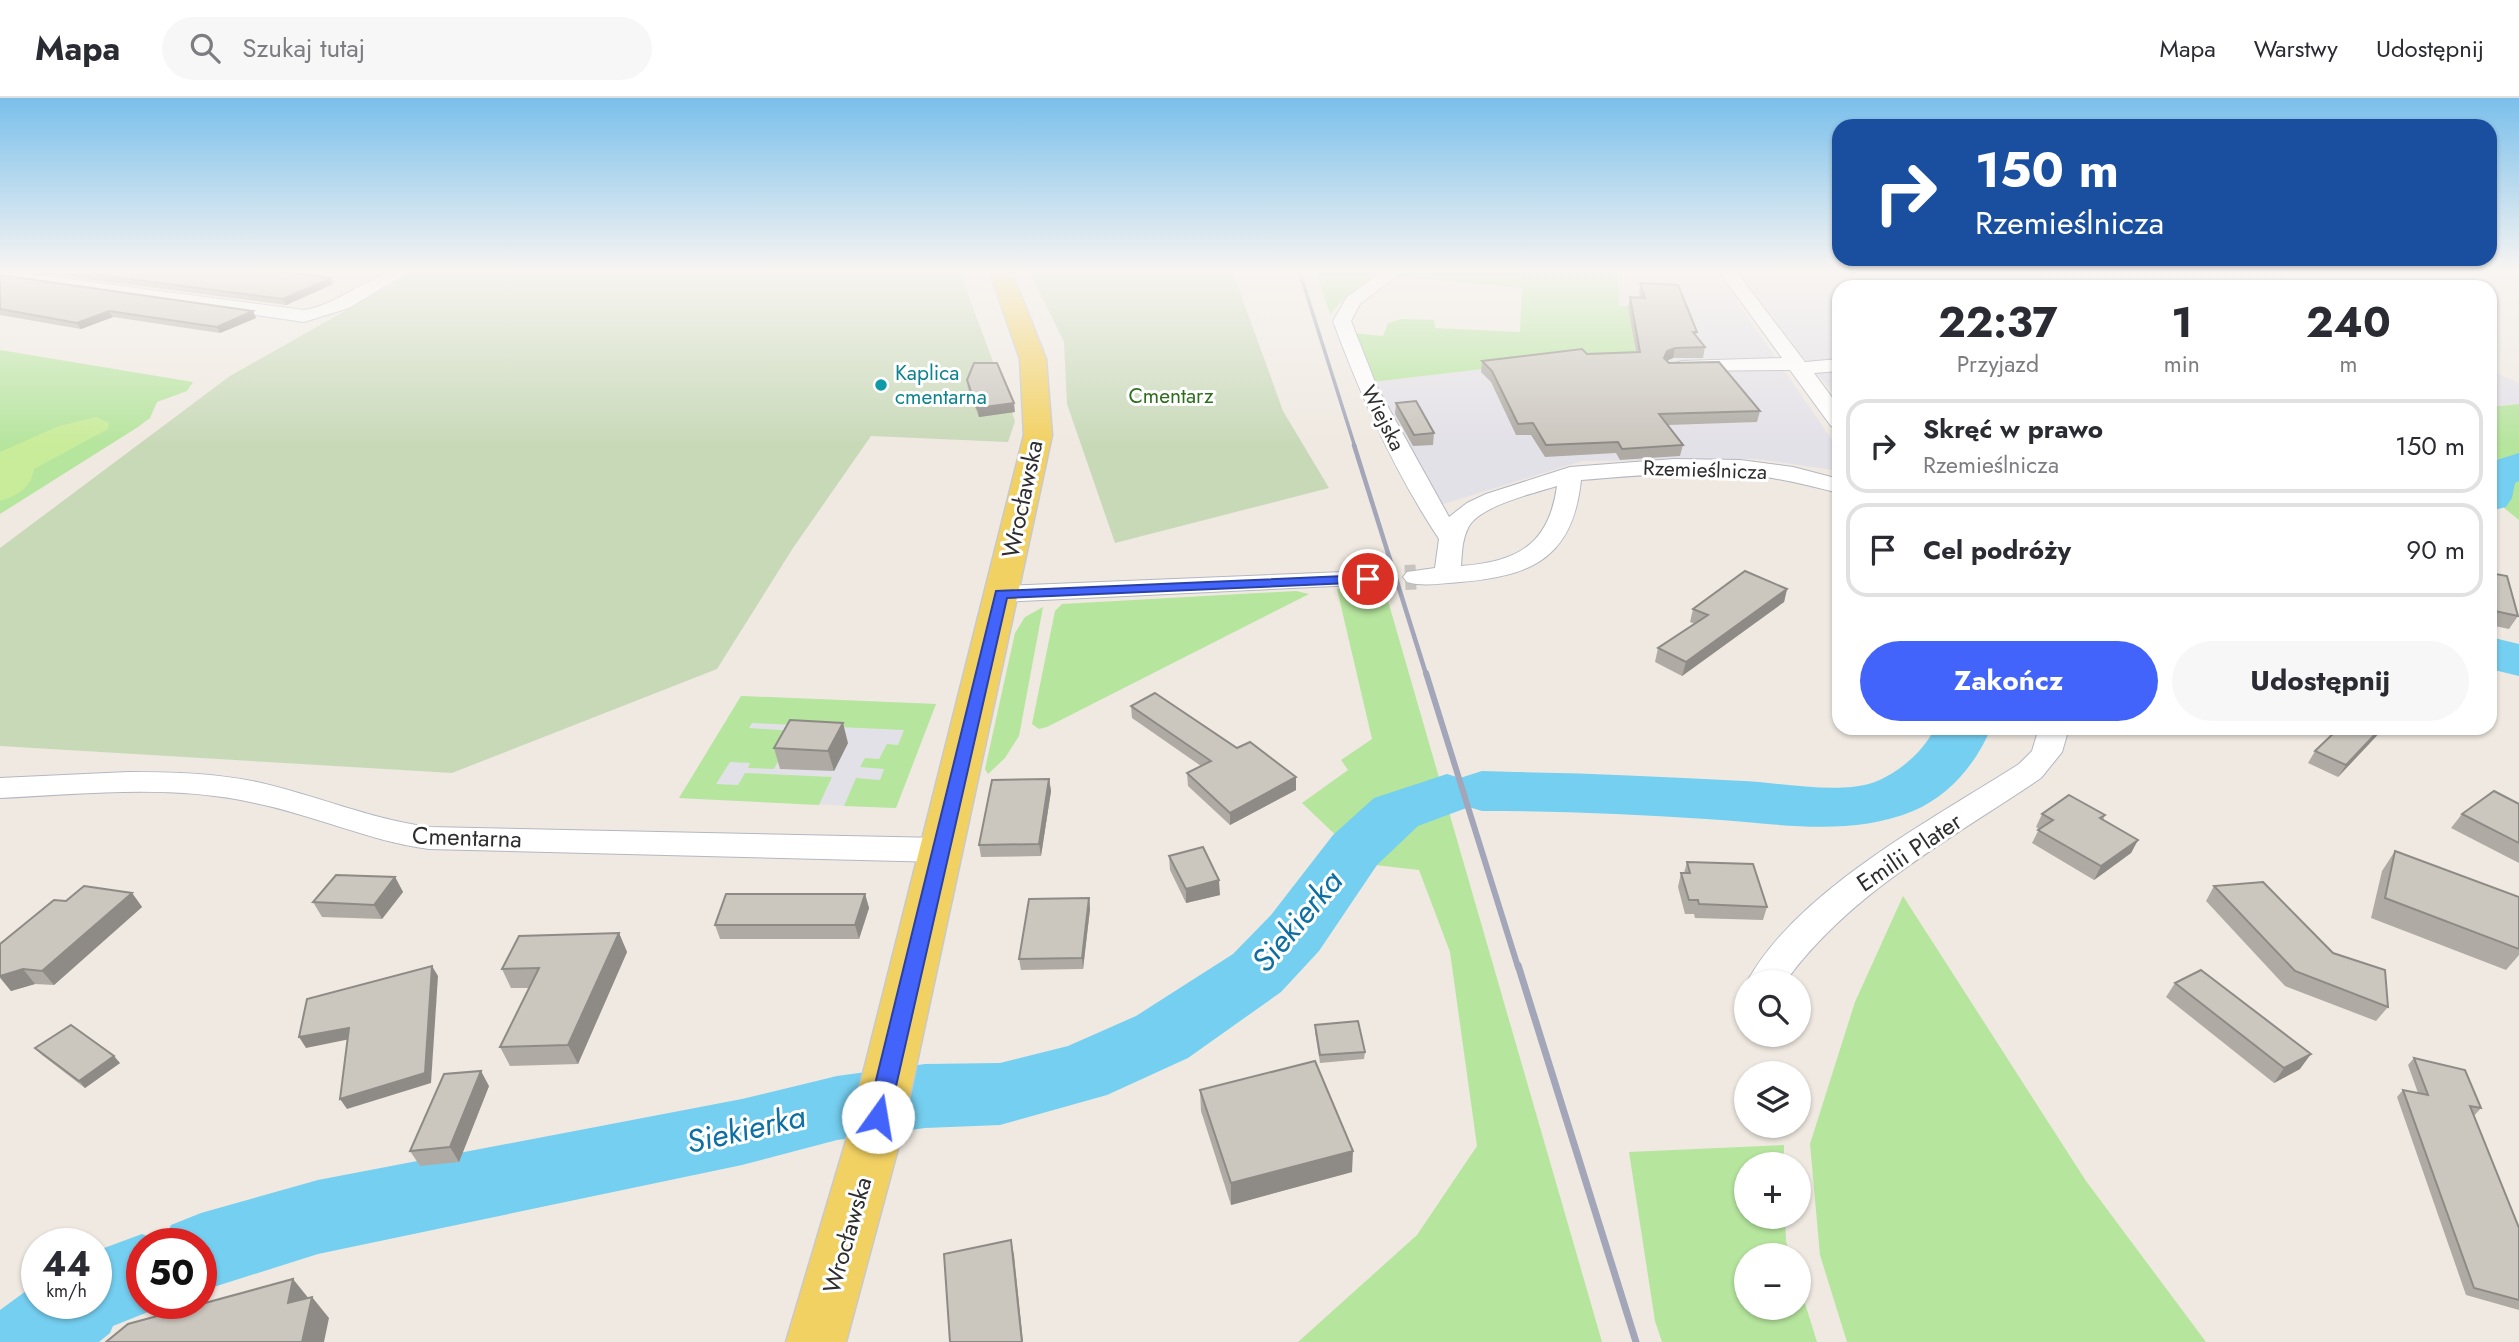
<!DOCTYPE html>
<html lang="pl">
<meta charset="utf-8">
<style>
:root{--surface:#fff;--page:#f7f7f7;--text:#2b2b33;--muted:#7c7c81;--line:#e1e1e2;--accent:#4264fb}
body{margin:0;font-family:Jost,sans-serif;background:var(--page);color:var(--text);height:100vh;display:flex;flex-direction:column;font-size:26px;white-space:nowrap}
*{box-sizing:border-box;margin:0}
p{font-size:23px;color:var(--muted)}
.icon{flex:none;width:38px;height:38px;fill:none;stroke:currentColor;stroke-width:2;stroke-linecap:round;stroke-linejoin:round}
.map{position:relative;flex:1;overflow:hidden}
.drawer{position:absolute;left:1832px;top:182px;width:665px;height:455px;display:flex;flex-direction:column;background:var(--surface);border-radius:21px;box-shadow:0 2px 5px #0004}
.drawer>*{flex:none}
.hud{position:absolute;left:1832px;top:21px;width:665px;height:147px;border-radius:21px;box-shadow:0 2px 5px #0004;background:#1a4fa0;color:#fff;overflow:hidden}
.fabs{position:absolute;left:1734px;top:872px;display:grid;gap:14px}
.fabs a{display:grid;place-items:center;width:77px;height:77px;border-radius:50%;background:var(--surface);box-shadow:0 2px 5px #0004;font-size:35px}
.speed{position:absolute;left:21px;top:1130px;display:flex;gap:14px;font-size:35px;font-weight:700;text-align:center}
.speed>*{display:grid;place-content:center;width:91px;height:91px;border-radius:50%;background:var(--surface);box-shadow:0 2px 5px #0004;line-height:1}
.speed small{font-size:18px;font-weight:400}
.speed .limit{border:10px solid #d22;background:#fff;color:#111}
.pin{position:absolute;display:grid;place-items:center;width:60px;height:60px;color:#fff;margin:-30px;border:4px solid #fff;border-radius:50%;box-shadow:0 2px 7px #0007}
.me{position:absolute;width:77px;margin:-38px;rotate:13deg;stroke-linejoin:round;filter:drop-shadow(0 0 5px #0008)}
.turn{display:flex;align-items:center;gap:24px;height:147px;padding:0 28px;font-size:32px}
.turn .icon{width:91px;height:91px;stroke-width:2.5}
.turn b{display:block;font-size:49px;line-height:60px}
.eta{display:flex;justify-content:space-evenly;align-items:center;height:119px;text-align:center}
.eta b{font-size:42px;font-weight:700;line-height:49px}
.cta{display:flex;gap:14px;margin-top:auto;padding:14px 28px}
.cta a{flex:1;height:80px;border-radius:42px;background:var(--accent);color:#fff;font-size:28px;font-weight:700;line-height:80px;text-align:center}
.cta a+a{background:var(--page);color:var(--text)}
ul{padding:0;list-style:none}
li{display:flex;align-items:center;gap:21px;height:94px;margin:0 14px 10px;padding:0 14px;border:4px solid var(--line);border-radius:21px}
li div{flex:1}
li b{display:block;font-size:26px}
li em{font-style:normal}
header{display:flex;align-items:center;gap:42px;box-sizing:border-box;height:98px;padding:0 35px;background:var(--surface);border-bottom:2px solid var(--line)}
header strong{font-size:33px}
nav{display:flex;gap:38px;margin-inline-start:auto;font-size:24px}
.search{width:490px;height:63px;background:var(--page);display:flex;align-items:center;gap:18px;box-sizing:border-box;padding:0 24px;border-radius:38px;color:var(--muted);font-size:26px}
.map>svg:first-child{display:block}
</style>
<header>
<strong>Mapa</strong>
<div class="search"><svg class="icon" aria-label="search" viewBox="0 0 24 24"><circle cx="10" cy="10" r="6"/><path d="M15 15l6 6"/></svg>Szukaj tutaj</div>
<nav><a>Mapa</a><a>Warstwy</a><a>Udostępnij</a></nav>
</header>
<div class="map">
<svg width="2519" height="1244" viewBox="0 0 2519 1244">
<rect width="100%" height="100%" fill="#efe9e1"/>
<!-- industrial -->
<g fill="#e3e1e8">
<polygon points="1618,172 1715,172 1839,352 1839,373 1757,361 1582,363 1440,407 1372,284 1594,258 1619,209"/>
<polygon points="1738,172 2264,172 2303,189 1839,189 1839,302 1803,259"/>
<polygon points="2490,272 2519,285 2519,306 2490,309"/>
<polygon points="741,598 936,606 896,710 679,700"/>
</g>
<!-- green -->
<g fill="#b6e59e">
<polygon points="1316,172 1385,172 1340,205 1330,216"/>
<polygon points="1401,172 1618,172 1619,208 1629,208 1636,259 1594,258 1372,284 1352,235 1383,238 1388,225 1401,221 1434,222 1435,230 1520,234 1522,190 1393,178"/>
<polygon points="0,252 193,284 187,293 157,304 150,320 138,329 0,416"/>
<polygon points="2519,306 2519,359 2495,362 2490,365 2490,309"/>
<polygon points="2519,377 2519,422 2503,409 2504,388 2510,379"/>
<polygon points="1384,489 1602,1244 1298,1244 1417,1137 1477,1048 1450,854 1419,772 1366,766 1302,705 1348,672 1341,662 1372,641 1337,491"/>
<polygon points="1296,493 1309,496 1047,629 1039,631 1032,626 1055,513 1062,506"/>
<polygon points="1043,509 1019,638 1005,660 988,676 985,671 1015,535 1025,519"/>
<polygon points="741,598 936,606 896,710 844,708 856,680 880,682 884,671 860,669 865,660 879,661 887,646 898,647 904,632 752,625 749,630 795,633 774,671 748,670 750,665 730,664 716,686 738,687 745,675 832,679 819,707 679,700"/>
<polygon points="1903,798 2086,1083 2206,1244 1847,1244 1820,1157 1810,1046 1855,904"/>
<polygon points="1784,1047 1784,1066 1746,1066 1746,1118 1785,1118 1786,1143 1790,1157 1746,1157 1746,1209 1799,1209 1799,1186 1817,1244 1662,1244 1655,1223 1629,1054"/>
</g>
<!-- cemetery -->
<g fill="#c8d9b8">
<polygon points="417,172 959,172 1015,323 1008,344 871,338 793,450 717,571 452,675 0,648 0,450 230,278"/>
<polygon points="1029,172 1232,172 1283,313 1329,390 1115,445 1067,306 1064,244"/>
</g>
<!-- pitch -->
<path fill="#c9ec9a" d="M96,319L109,325L108,331L34,371C31,390 18,397 0,403V354L59,328Z"/>
<g fill="none" stroke-linecap="round" stroke-linejoin="round">
<!-- river -->
<g fill="#75cff0" fill-rule="evenodd">
<polygon points="2519,355 2519,383 2515,385 2512,400 2506,409 2490,413 2490,364"/>
<polygon points="2490,539 2519,546 2519,578 2490,571"/>
<path d="M1935,630H1991C1976,666 1949,698 1913,713C1848,740 1774,725 1706,721C1632,716 1557,713 1482,713L1469,709L1418,728L1377,767L1319,853L1281,894L1188,960L1107,997L1000,1027L925,1030L837,1042L742,1067L318,1156L201,1193V1146H142V1206H168L113,1228L110,1235L99,1244H0V1212L37,1185V1206H96V1153L142,1136L163,1144L171,1127L201,1115L318,1082L742,1001L837,978L925,966L1000,965L1068,948L1136,918L1233,856L1271,817L1333,737L1374,700L1447,676L1460,680L1482,673L1515,674C1591,675 1668,679 1744,683C1781,685 1837,696 1872,685C1898,676 1923,654 1935,630Z"/>
</g>
<!-- minor-tunnel -->
<polyline stroke="#c8c4bd" stroke-width="25" stroke-dasharray="25 12" stroke-linecap="butt" points="1368,481 1416,479"/>
<!-- minor casing -->
<g stroke="#b4b7c1" stroke-width="2">
<g id="minor">
<path d="M0,172L304,212C343,206 373,170 412,172L349,210L304,224L0,180Z"/>
<path d="M1384,172H1404L1360,206L1351,223L1377,289L1449,419L1467,405L1486,396L1570,369L1674,361L1740,362L1793,369L1839,381V395C1806,387 1773,378 1738,376C1685,373 1633,378 1581,382C1573,459 1533,478 1460,484C1443,485 1424,489 1407,484L1403,479L1407,474L1435,470L1439,441C1394,373 1361,299 1333,223L1347,199ZM1557,388C1549,447 1517,464 1461,468C1462,455 1462,442 1468,430C1478,408 1535,395 1557,388Z"/>
<polygon points="1718,172 1735,172 1805,264 1839,261 1839,273 1814,275 1839,309 1839,329 1831,328 1790,272 1675,273 1672,269 1675,265 1682,263 1782,260"/>
<polygon points="1368,473 1377,476 1381,481 1377,486 1001,504 992,502 988,496 992,490 1001,488"/>
<path d="M2039,630H2069L2062,654L2041,680C1951,741 1850,794 1785,884H1747C1796,793 1933,721 2019,666L2032,653Z"/>
<path d="M128,674C171,674 214,675 257,684C315,697 370,721 429,729L940,740L952,744L957,752L952,760L940,764L429,751C369,743 314,717 255,705C171,686 84,696 0,700V680Z"/>
</g>
</g>
<!-- major casing -->
<g stroke="#c9c9c9" stroke-width="3">
<polygon id="major" points="989,172 1011,172 1046,261 1052,337 900,1043 846,1244 786,1244 846,1043 1024,337 1020,261"/>
</g>
<!-- minor -->
<use href="#minor" fill="#fff" fill-rule="evenodd"/>
<!-- major -->
<use href="#major" fill="#f2d163" fill-rule="evenodd"/>
<!-- rail-far3 -->
<polyline stroke="#a3a6b8" stroke-width="3.5" points="1299,172 1355,349"/>
<!-- rail-far2 -->
<polyline stroke="#a3a6b8" stroke-width="4.5" points="1354,347 1426,576"/>
<!-- rail-far1 -->
<polyline stroke="#a3a6b8" stroke-width="6" points="1426,575 1518,869"/>
<!-- rail -->
<polyline stroke="#a3a6b8" stroke-width="7" points="1518,867 1636,1244"/>
</g>
<!-- wall -->
<g fill="#afaba4">
<polygon points="18,172 266,172 331,180 333,186 286,207"/>
<polygon points="0,177 253,213 256,220 220,235 113,219 81,231 0,217"/>
<polygon points="1640,185 1697,234 1696,238 1705,249 1703,260 1673,260 1667,263 1760,313 1757,324 1668,327 1683,347 1680,358 1620,362 1616,355 1545,359 1531,337 1516,337 1491,284 1481,274 1482,263 1587,256 1636,254 1628,209 1630,199 1640,199 1639,195"/>
<polygon points="967,282 1015,314 979,319 968,291"/>
<polygon points="1396,305 1434,335 1433,347 1413,348 1395,316"/>
<polygon points="2490,475 2518,518 2509,531 2490,527"/>
<polygon points="1787,491 1784,504 1682,578 1655,564 1658,550 1695,526 1690,524 1693,511"/>
<polygon points="1131,608 1296,692 1230,727 1188,688 1187,675 1201,668 1132,620"/>
<polygon points="2336,630 2384,630 2338,679 2308,665 2315,653 2338,631"/>
<polygon points="848,645 834,673 780,671 774,650"/>
<polygon points="1049,681 1051,693 1041,758 981,759 979,747"/>
<polygon points="2519,706 2519,765 2451,730 2462,716"/>
<polygon points="2042,716 2105,717 2103,722 2138,742 2131,755 2094,782 2032,745 2039,731 2036,729"/>
<polygon points="2395,753 2519,799 2519,857 2506,872 2371,820 2382,773"/>
<polygon points="1169,758 1220,797 1186,805 1170,772"/>
<polygon points="1687,764 1767,809 1763,822 1695,820 1694,816 1685,816 1678,789 1681,775 1684,775"/>
<polygon points="395,779 403,794 382,821 322,819 313,804"/>
<polygon points="2214,788 2388,909 2376,923 2285,888 2206,803"/>
<polygon points="132,795 142,809 54,887 35,886 11,893 0,880 0,846 66,803"/>
<polygon points="865,796 869,810 859,841 720,841 715,827"/>
<polygon points="1089,800 1090,811 1083,871 1021,872 1019,861"/>
<polygon points="619,835 627,854 578,966 510,968 500,949 529,890 511,890 502,871"/>
<polygon points="2175,885 2300,971 2274,985 2166,899"/>
<polygon points="1315,927 1365,954 1364,961 1320,965 1315,934"/>
<polygon points="35,950 120,965 85,990 42,957"/>
<polygon points="2414,960 2481,1010 2474,1018 2519,1130 2519,1212 2466,1197 2397,999 2403,992 2418,995 2408,967"/>
<polygon points="489,988 459,1064 420,1068 410,1053"/>
<polygon points="1200,992 1352,1074 1231,1107 1201,1013"/>
</g>
<!-- shaded-wall -->
<g fill="#8e8b86">
<polygon points="331,180 333,186 286,207 283,201"/>
<polygon points="109,213 113,219 81,231 77,225"/>
<polygon points="253,213 256,220 220,235 217,229"/>
<polygon points="1675,250 1673,260 1665,263 1664,260 1667,253"/>
<polygon points="1014,305 1015,314 979,319 977,310"/>
<polygon points="1787,491 1784,504 1682,578 1686,564"/>
<polygon points="843,625 848,645 834,673 828,653"/>
<polygon points="2381,630 2384,630 2338,679 2346,667"/>
<polygon points="1296,679 1296,692 1230,727 1230,715"/>
<polygon points="1049,681 1051,693 1041,758 1039,746"/>
<polygon points="2138,742 2131,755 2094,782 2101,768"/>
<polygon points="395,779 403,794 382,821 374,807"/>
<polygon points="1219,782 1220,797 1186,805 1186,791"/>
<polygon points="132,795 142,809 54,887 42,873"/>
<polygon points="865,796 869,810 859,841 855,827"/>
<polygon points="1089,800 1090,811 1083,871 1082,860"/>
<polygon points="619,835 627,854 578,966 568,947"/>
<polygon points="432,868 438,878 431,985 347,1011 340,1001"/>
<polygon points="23,871 35,886 11,893 0,879 0,878"/>
<polygon points="349,930 355,940 306,950 299,939"/>
<polygon points="2311,956 2300,971 2274,985 2284,970"/>
<polygon points="114,958 120,965 85,990 79,983"/>
<polygon points="481,973 489,988 459,1064 450,1049"/>
<polygon points="1353,1053 1352,1074 1231,1107 1231,1085"/>
<polygon points="1011,1142 1014,1157 1023,1244 1022,1244"/>
<polygon points="293,1181 310,1202 288,1205"/>
<polygon points="312,1199 329,1220 324,1244 302,1244"/>
</g>
<!-- building -->
<g fill="#cbc7bf" stroke="#8e8b86" stroke-width="2">
<polygon points="61,172 266,172 331,180 283,201"/>
<polygon points="0,177 253,213 217,229 109,213 77,225 0,211"/>
<polygon points="1640,185 1678,187 1697,234 1693,234 1705,249 1675,250 1667,253 1664,260 1669,265 1719,264 1760,313 1659,316 1683,347 1622,351 1618,344 1546,347 1533,325 1518,326 1492,273 1482,263 1582,251 1587,256 1640,254 1630,199 1645,200"/>
<polygon points="974,265 997,265 1014,305 977,310 967,282"/>
<polygon points="1416,303 1434,335 1414,337 1396,305"/>
<polygon points="1745,473 1787,491 1686,564 1658,550 1708,517 1693,511"/>
<polygon points="2490,475 2507,478 2518,518 2490,512"/>
<polygon points="1155,595 1237,650 1250,644 1296,679 1230,715 1187,675 1211,663 1131,608"/>
<polygon points="790,622 843,625 828,653 774,650"/>
<polygon points="2339,630 2381,630 2346,667 2315,653"/>
<polygon points="1049,681 1039,746 979,747 992,682"/>
<polygon points="2494,693 2519,706 2519,745 2462,716"/>
<polygon points="2069,697 2105,717 2100,720 2138,742 2101,768 2038,732 2053,722 2042,716"/>
<polygon points="1203,749 1219,782 1186,791 1169,758"/>
<polygon points="2395,753 2519,799 2519,851 2385,800"/>
<polygon points="1687,764 1753,766 1767,809 1699,806 1698,802 1689,802 1681,775 1690,775"/>
<polygon points="336,777 395,779 374,807 313,804"/>
<polygon points="2263,784 2333,855 2385,872 2388,909 2295,873 2214,788"/>
<polygon points="84,788 132,795 42,873 23,871 0,878 0,846 54,802 66,803"/>
<polygon points="726,796 865,796 855,827 715,827"/>
<polygon points="1089,800 1082,860 1019,861 1029,801"/>
<polygon points="619,835 568,947 500,949 539,870 502,871 519,838"/>
<polygon points="432,868 425,975 340,1001 349,930 299,939 307,901"/>
<polygon points="2201,872 2311,956 2284,970 2175,885"/>
<polygon points="1358,923 1365,954 1320,957 1315,927"/>
<polygon points="71,927 114,958 79,983 35,950"/>
<polygon points="2414,960 2465,972 2481,1010 2470,1008 2519,1130 2519,1202 2474,1190 2403,992 2428,997"/>
<polygon points="1315,963 1353,1053 1231,1085 1200,992"/>
<polygon points="481,973 450,1049 410,1053 444,976"/>
<polygon points="1011,1142 1022,1244 950,1244 944,1156"/>
<polygon points="293,1181 288,1205 312,1199 302,1244 106,1244 128,1226"/>
</g>
<!-- sky -->
<linearGradient id="sky" x2="0" y2="1"><stop stop-color="#7abfeb"/><stop offset="0.5" stop-color="#f8f5f2"/><stop offset="1" stop-color="#f8f5f2" stop-opacity="0"/></linearGradient>
<rect width="2519" height="346" fill="url(#sky)"/>
<!-- route -->
<polygon fill="#4264fb" stroke="#2b41a3" stroke-width="2" points="1368,477 1373,478 1373,484 1007,500 889,1019 886,1026 878,1029 870,1026 867,1019 996,493"/>
<!-- markers -->
<circle fill="#0f9aa8" stroke="#fff" stroke-width="2.5" cx="881" cy="287" r="7"/>
<g text-anchor="middle" dominant-baseline="central" stroke-width="6" stroke-linejoin="round" paint-order="stroke">
<!-- far-culture labels -->
<g font-size="21" fill="#0d838f" stroke="#fff" text-anchor="start">
<text x="895" y="275">Kaplica<tspan x="895" dy="24">cmentarna</tspan></text>
</g>
<!-- far-park labels -->
<g font-size="21" fill="#2c6e1b" stroke="#fff">
<text x="1171" y="298">Cmentarz</text>
</g>
<!-- far-street labels -->
<g font-size="21" fill="#2e2e2e" stroke="#fff">
<text transform="translate(1383 320) rotate(63)">Wiejska</text>
<text transform="translate(1705 372) rotate(2)">Rzemieślnicza</text>
</g>
<!-- street labels -->
<g font-size="24" fill="#2e2e2e" stroke="#fff">
<text transform="translate(1022 401) rotate(-78)">Wrocławska</text>
<text transform="translate(467 739) rotate(2)">Cmentarna</text>
<text transform="translate(1909 754) rotate(-34)">Emilii Plater</text>
<text transform="translate(847 1137) rotate(-74)">Wrocławska</text>
</g>
<!-- near-water labels -->
<g font-size="32" font-style="italic" fill="#0d6fa3" stroke="#fff">
<text transform="translate(1297 823) rotate(-50)">Siekierka</text>
<text transform="translate(746 1031) rotate(-13)">Siekierka</text>
</g>
</g>
</svg>
<div class="fabs">
<a><svg class="icon" aria-label="search" viewBox="0 0 24 24"><circle cx="10" cy="10" r="6"/><path d="M15 15l6 6"/></svg></a>
<a><svg class="icon" aria-label="layers" viewBox="0 0 24 24"><path d="M12 4l9 5-9 5-9-5zM3 14l9 5 9-5"/></svg></a>
<a>+</a>
<a>−</a>
</div>
<div class="speed"><div>44<small>km/h</small></div><div class="limit">50</div></div>
<div class="pin" style="left:1368px;top:481px;background:#d93025"><svg class="icon" aria-label="arrive" viewBox="0 0 24 24"><path d="M6 21V4h12l-3 4 3 4H6"/></svg></div>
<svg class="me" style="left:878px;top:1019px" viewBox="-20 -20 40 40"><circle r="19" fill="#fff"/><path d="M0-13L10 11 0 6-10 11z" fill="#4264fb"/></svg>
<div class="hud">
<div class="turn"><svg class="icon" aria-label="right" viewBox="0 0 24 24"><path d="M7 20v-9h11M14 6l5 5-5 5"/></svg><div><b>150 m</b>Rzemieślnicza</div></div>
</div>
<section class="drawer">
<div class="eta">
<div><b>22:37</b><p>Przyjazd</p></div>
<div><b>1</b><p>min</p></div>
<div><b>240</b><p>m</p></div>
</div>
<ul>
<li><svg class="icon" aria-label="right" viewBox="0 0 24 24"><path d="M7 20v-9h11M14 6l5 5-5 5"/></svg><div><b>Skręć w prawo</b><p>Rzemieślnicza</p></div><em>150 m</em></li>
<li><svg class="icon" aria-label="arrive" viewBox="0 0 24 24"><path d="M6 21V4h12l-3 4 3 4H6"/></svg><div><b>Cel podróży</b></div><em>90 m</em></li>
</ul>
<div class="cta"><a>Zakończ</a><a>Udostępnij</a></div>
</section>
</div>
